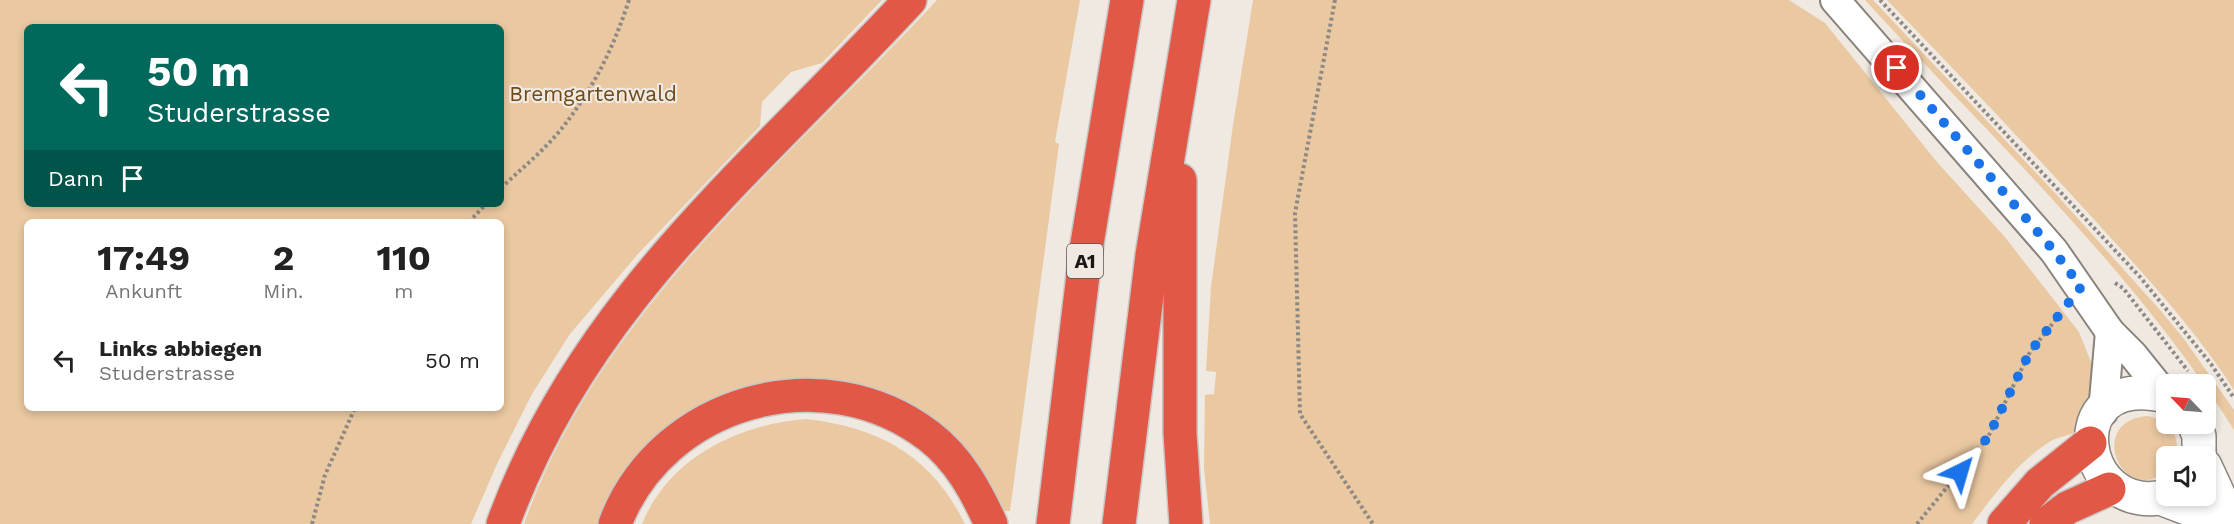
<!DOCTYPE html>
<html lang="de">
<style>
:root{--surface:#fff;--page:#f2f2f2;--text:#222;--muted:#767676}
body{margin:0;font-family:"Work Sans",sans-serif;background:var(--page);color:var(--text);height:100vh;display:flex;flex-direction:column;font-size:22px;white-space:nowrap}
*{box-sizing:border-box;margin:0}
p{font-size:20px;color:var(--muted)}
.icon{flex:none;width:33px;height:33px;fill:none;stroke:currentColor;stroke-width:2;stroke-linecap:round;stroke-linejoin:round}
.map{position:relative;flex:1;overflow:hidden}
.details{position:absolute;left:24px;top:219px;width:480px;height:192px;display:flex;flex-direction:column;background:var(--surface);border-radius:9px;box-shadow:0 3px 9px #0003}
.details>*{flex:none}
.guide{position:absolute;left:24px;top:24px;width:480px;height:183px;border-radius:9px;box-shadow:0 3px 9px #0003;background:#00695c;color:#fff;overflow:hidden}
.needle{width:39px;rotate:295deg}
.fabs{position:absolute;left:2156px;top:374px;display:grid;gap:12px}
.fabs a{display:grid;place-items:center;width:60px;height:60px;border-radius:9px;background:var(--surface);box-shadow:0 3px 9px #0003;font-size:30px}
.pin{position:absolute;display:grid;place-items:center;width:51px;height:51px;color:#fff;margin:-26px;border:3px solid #fff;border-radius:50%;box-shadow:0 2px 6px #0007}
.me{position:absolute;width:66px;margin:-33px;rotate:40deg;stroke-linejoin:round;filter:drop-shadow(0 0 4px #0008)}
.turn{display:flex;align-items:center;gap:21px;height:126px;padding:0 24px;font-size:27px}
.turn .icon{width:78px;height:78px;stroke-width:2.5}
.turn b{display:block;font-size:42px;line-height:51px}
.then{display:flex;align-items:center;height:57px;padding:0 24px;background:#0003;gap:12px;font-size:22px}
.eta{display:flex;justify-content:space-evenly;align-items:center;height:102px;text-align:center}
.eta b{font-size:36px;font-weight:700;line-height:42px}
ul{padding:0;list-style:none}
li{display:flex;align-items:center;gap:18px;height:78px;padding:0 24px}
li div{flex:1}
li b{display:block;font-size:22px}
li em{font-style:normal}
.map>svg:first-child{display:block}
</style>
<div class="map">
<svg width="2234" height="524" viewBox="0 0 2234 524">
<rect width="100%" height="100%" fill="#f0e9e1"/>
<!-- green -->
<g fill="#eac8a1" fill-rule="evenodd">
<path d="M0,0H882L822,63L791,72L762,102L760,126L638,254L570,334L532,394L497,464L471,524H0ZM27,27H501V204H27ZM27,222H501V408H27Z"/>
<path d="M937,0H1080L1055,142L1059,144L1010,511H1001L955,443L745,390L602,524H524C600,310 787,162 937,0Z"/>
<path d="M1253,0H1789L1825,23L1937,162L2004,236L2079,332L2091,362L2094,381L2092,399L2078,432C2069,435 2058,437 2051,441C2019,460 1994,495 1972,524H1210L1204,468L1205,395L1214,394L1216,372L1206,371L1211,287L1233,125Z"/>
<path d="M1865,0H1873L2056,194L2160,310L2184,339L2234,410V430C2134,270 1992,139 1865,0Z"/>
<path d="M1887,0H2234V390C2193,326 2141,271 2090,215C2023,142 1956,71 1887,0Z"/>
<path d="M2147,416C2168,419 2181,435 2176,456H2166V472C2121,506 2086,421 2147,416Z"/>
<path d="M807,419C881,428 931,456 965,524H642C669,457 739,424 807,419Z"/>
</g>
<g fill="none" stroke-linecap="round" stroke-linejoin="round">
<!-- street casing -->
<g stroke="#8a837c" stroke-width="32">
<g id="street">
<polyline points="1835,0 2054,251 2110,332 2133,355 2166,396"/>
<polyline points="2103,412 2110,332"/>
</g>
</g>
<!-- secondary casing -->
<g stroke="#8a837c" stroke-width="36">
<g id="secondary">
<path d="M2166,396C2053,369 2080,524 2171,495"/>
<polyline points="2194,423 2199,436 2199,456"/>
<polyline points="2205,466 2232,524"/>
<polyline points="2163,499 2228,524"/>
</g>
</g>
<!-- highway casing -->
<g stroke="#c8c7c7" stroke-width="36">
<g id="highway">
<polyline points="1180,180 1180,433 1186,524"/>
<path d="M503,524C584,301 755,168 910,0"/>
<path d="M615,524C662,400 824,355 929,436C959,459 976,491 991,524"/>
<polyline points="1053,524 1086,250 1127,0"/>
<polyline points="1119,524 1152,255 1194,0"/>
<polyline points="2004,524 2040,483 2090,443"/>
<polyline points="2046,524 2067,508 2109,489"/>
</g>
</g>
<!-- path -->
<g stroke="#8e8983" stroke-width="4" stroke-dasharray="3 3" stroke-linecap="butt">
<polyline points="1335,0 1295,213 1300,414 1373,524"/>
<polyline points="1880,0 2140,277 2211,364 2234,398"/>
<path d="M501,188C520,170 541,153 558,133C591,93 613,50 629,0"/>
<polyline points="469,222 486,204"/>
<polyline points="2115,283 2123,288 2188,371"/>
<polyline points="312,524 325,475 355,408"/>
<polyline points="1917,524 1988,437 2030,352 2061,313"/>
</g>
<!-- street -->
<use href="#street" stroke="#fff" stroke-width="28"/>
<!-- secondary -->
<use href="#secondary" stroke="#fff" stroke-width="33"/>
<!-- highway -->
<use href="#highway" stroke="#e15946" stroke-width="33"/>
</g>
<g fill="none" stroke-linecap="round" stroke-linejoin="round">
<!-- route -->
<polyline stroke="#1a73e8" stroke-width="10" stroke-dasharray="0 18" points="1897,68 2054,251 2081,287 2030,352 1988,437 1960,472"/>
</g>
<g text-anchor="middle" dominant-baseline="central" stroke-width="4.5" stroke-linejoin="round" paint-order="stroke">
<!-- shield labels -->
<rect fill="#f0e9e1" stroke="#5a5652" stroke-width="1.5" x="1067" y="244" width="36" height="34" rx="4.5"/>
<g font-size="20" font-weight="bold" fill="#1a1715">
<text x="1085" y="261">A1</text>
</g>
<!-- park labels -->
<g font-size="21" fill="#6e4a19" stroke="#f0e9e1">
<text x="593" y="93">Bremgartenwald</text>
</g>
</g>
</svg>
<div class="fabs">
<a><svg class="needle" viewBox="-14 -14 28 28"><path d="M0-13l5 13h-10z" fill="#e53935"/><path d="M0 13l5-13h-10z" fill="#767676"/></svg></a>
<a><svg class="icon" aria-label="sound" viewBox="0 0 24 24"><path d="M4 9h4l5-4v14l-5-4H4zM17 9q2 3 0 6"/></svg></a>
</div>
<div class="pin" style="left:1897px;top:68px;background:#d93025"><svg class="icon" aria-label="arrive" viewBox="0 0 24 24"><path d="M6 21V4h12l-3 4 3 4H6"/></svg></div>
<svg class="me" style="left:1960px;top:472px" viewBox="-20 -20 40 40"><path d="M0-17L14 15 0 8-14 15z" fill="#1a73e8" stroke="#fff" stroke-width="4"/></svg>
<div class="guide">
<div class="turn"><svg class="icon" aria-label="left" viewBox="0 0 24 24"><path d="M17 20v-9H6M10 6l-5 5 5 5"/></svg><div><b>50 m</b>Studerstrasse</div></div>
<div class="then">Dann<svg class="icon" aria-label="arrive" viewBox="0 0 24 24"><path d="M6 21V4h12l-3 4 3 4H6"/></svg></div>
</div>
<section class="details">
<div class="eta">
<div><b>17:49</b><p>Ankunft</p></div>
<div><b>2</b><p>Min.</p></div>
<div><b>110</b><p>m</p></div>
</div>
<ul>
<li><svg class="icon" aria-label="left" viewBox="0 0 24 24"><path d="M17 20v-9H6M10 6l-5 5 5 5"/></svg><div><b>Links abbiegen</b><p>Studerstrasse</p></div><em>50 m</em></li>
</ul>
</section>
</div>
